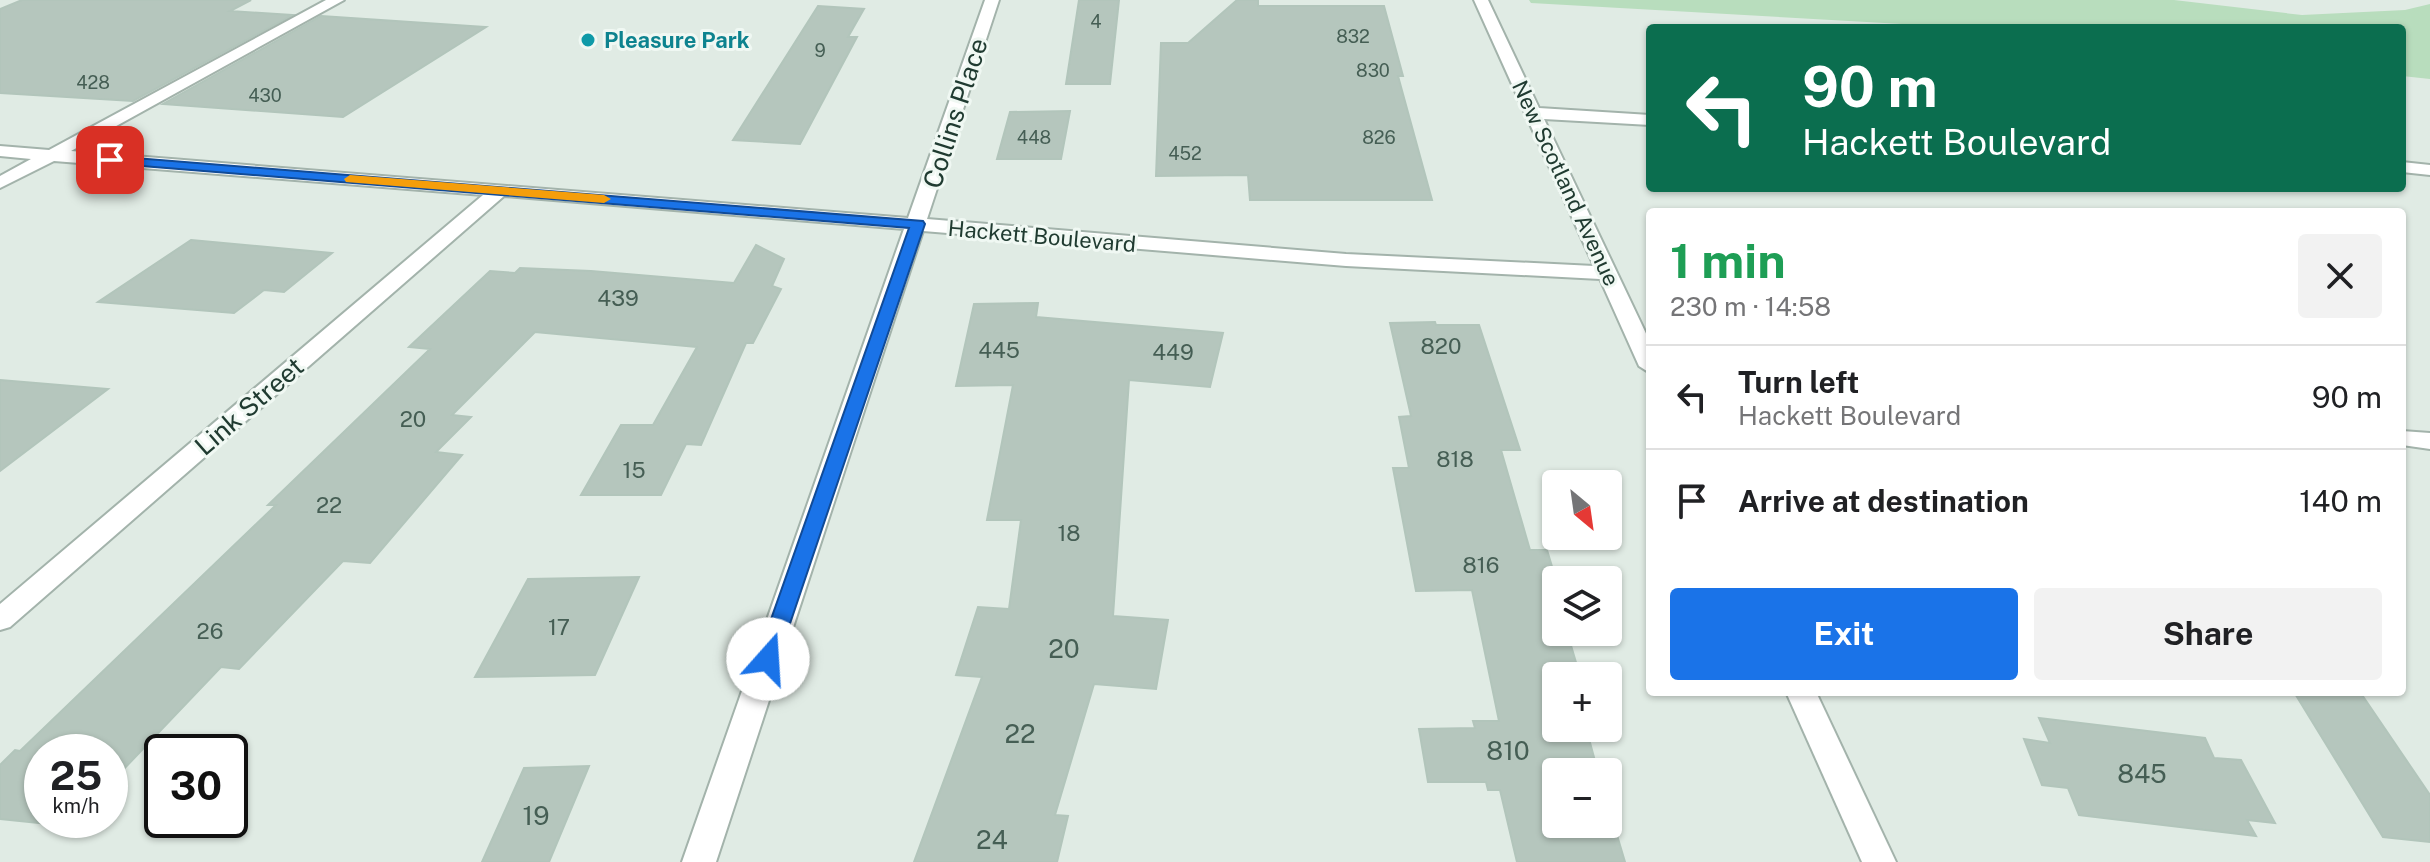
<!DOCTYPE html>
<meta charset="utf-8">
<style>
:root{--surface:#fff;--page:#f2f2f2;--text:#202124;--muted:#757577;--line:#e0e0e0;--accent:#1a73e8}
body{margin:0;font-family:"Public Sans",sans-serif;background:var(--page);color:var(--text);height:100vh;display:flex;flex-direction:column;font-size:30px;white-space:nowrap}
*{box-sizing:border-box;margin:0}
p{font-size:26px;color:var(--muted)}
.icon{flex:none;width:44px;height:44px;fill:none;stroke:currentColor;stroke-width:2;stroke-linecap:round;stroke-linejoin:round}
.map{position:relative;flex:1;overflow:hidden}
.side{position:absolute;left:1646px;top:208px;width:760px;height:488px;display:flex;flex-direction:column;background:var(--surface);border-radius:8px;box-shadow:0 2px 6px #0004}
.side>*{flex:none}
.guide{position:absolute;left:1646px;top:24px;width:760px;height:168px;border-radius:8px;box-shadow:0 2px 6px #0004;background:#0b6e4f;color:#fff;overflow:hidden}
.needle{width:52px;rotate:151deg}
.tools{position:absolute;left:1542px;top:470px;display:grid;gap:16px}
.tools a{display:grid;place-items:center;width:80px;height:80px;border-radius:8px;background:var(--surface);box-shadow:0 2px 6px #0004;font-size:40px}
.speed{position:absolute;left:24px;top:734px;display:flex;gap:16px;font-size:40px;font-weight:700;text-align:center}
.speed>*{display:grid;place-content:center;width:104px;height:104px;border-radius:50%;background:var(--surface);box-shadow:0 2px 6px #0004;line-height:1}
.speed small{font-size:20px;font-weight:400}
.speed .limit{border:4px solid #111;border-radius:12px;background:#fff;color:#111}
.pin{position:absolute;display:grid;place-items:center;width:68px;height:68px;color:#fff;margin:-34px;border-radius:16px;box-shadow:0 4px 12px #0006}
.me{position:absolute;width:88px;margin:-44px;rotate:19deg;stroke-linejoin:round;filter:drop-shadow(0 0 6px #0008)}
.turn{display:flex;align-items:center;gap:28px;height:168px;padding:0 24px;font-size:36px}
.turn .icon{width:104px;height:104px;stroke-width:2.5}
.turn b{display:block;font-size:56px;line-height:68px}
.round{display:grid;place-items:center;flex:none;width:84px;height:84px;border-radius:8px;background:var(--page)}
.headline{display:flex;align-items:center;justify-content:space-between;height:136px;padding:0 24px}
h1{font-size:48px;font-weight:700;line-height:60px;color:#1e9e55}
.action{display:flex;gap:16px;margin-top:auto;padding:16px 24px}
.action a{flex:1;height:92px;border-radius:8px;background:var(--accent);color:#fff;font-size:32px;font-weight:700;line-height:92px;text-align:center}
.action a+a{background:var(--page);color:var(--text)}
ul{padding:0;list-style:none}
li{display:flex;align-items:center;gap:24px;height:104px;padding:0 24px;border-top:2px solid var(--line)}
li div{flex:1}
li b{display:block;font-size:30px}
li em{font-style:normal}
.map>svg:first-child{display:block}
</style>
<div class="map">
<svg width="2430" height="862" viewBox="0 0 2430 862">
<rect width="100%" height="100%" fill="#e0ebe4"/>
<!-- green -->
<polygon fill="#b8ddbd" points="1529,0 2174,0 2302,15 2405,10 2430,4 2430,79 2402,76 2402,28 1973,28 1531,3"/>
<!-- building -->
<g fill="#b5c6bd" stroke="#b2c5bb" stroke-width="2">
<polygon points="22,0 251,0 230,11 293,15 133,101 0,93 0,9"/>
<polygon points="1079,0 1119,0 1110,84 1066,84"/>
<polygon points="1237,0 1258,0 1258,6 1384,6 1403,76 1398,76 1432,200 1250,200 1248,175 1156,176 1161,43 1188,43"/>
<polygon points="818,6 864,9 848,37 857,37 800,144 733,140"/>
<polygon points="321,16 486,27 343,117 163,104"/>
<polygon points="1070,111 1061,159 997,159 1010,112"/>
<polygon points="191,240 332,253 284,292 264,290 234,313 98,302"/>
<polygon points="756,245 784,259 772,286 781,289 753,343 746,343 701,445 686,444 661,495 581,495 621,425 653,425 697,347 535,332 452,415 471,417 436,452 462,455 370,563 343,561 239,669 221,667 121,772 110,770 110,752 42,752 42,820 52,820 48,824 0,819 0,765 15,750 20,751 276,505 268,505 430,349 409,347 490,271 515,273 520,268 591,271 734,283"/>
<polygon points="1038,303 1036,317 1223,333 1210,387 1129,380 1113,616 1168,620 1156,689 1094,684 1055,815 1068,816 1057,862 914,862 982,677 956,675 978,607 1009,609 1021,520 987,520 1013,385 956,386 974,304"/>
<polygon points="1435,322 1436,325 1479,325 1520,450 1501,450 1530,550 1547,550 1556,580 1556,632 1567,632 1580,676 1556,676 1556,728 1586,728 1598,772 1556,772 1556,824 1608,824 1608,805 1625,862 1517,862 1500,790 1488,790 1486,782 1428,782 1419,729 1475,728 1473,721 1499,721 1472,590 1416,591 1393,468 1409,468 1399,417 1411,416 1390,323"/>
<polygon points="0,380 108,389 0,471"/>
<polygon points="639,577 595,675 475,677 528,579"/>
<polygon points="2294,692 2360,692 2430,795 2430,842 2383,837"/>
<polygon points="2039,718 2205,738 2214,758 2241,760 2275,823 2247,820 2256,836 2079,815 2068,788 2042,785 2024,739 2050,743"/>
<polygon points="589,766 549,862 482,862 524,768"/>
</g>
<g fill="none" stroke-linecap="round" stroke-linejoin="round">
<!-- minor casing -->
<g stroke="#a3b3ab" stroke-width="4">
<g id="minor">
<polygon points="326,0 344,0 71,151 908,218 985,0 999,0 927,219 1346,254 1594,266 1474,0 1488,0 1539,108 1650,115 1650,125 1544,119 1650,342 1650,373 1639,366 1600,279 1346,266 923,231 716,862 682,862 904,229 504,196 10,627 0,630 0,604 483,195 54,161 0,188 0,176 31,159 0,156 0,146 49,150"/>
<polygon points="2402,162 2430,165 2430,175 2402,172"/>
<polygon points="2402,431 2430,433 2430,449 2402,445"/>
<polygon points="1786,692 1816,692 1896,862 1862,862"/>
</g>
</g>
<!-- minor -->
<use href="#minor" fill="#fff" fill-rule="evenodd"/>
</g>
<!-- route -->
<polygon fill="#1a73e8" stroke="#114b97" stroke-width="2" points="110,156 923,221 925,224 776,665 768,667 760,665 757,659 909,228 105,163 103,160"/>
<!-- slow -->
<polygon fill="#f59e0b" points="350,175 604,195 611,199 604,203 346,182 344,179"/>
<!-- markers -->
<circle fill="#0f9aa8" stroke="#f0f8f3" stroke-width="3" cx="588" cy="40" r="8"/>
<g text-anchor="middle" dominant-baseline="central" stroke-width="6" stroke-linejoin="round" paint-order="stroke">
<!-- far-number labels -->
<g font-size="18" fill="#455e54">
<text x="1096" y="21">4</text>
<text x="1353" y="36">832</text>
<text x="820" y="50">9</text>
<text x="1373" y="70">830</text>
<text x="93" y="82">428</text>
<text x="265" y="95">430</text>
<text x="1034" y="137">448</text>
<text x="1379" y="137">826</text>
<text x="1185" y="153">452</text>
</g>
<!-- far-culture labels -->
<g font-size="22" font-weight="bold" fill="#0d838f" stroke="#f0f8f3" text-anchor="start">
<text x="604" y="40">Pleasure Park</text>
</g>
<!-- far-street labels -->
<g font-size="22" fill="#203b31" stroke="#f0f8f3">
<text transform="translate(1566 183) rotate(65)">New Scotland Avenue</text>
<text transform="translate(1042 236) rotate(5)">Hackett Boulevard</text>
</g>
<!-- number labels -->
<g font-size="22" fill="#455e54">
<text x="618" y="298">439</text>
<text x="1441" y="346">820</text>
<text x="999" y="350">445</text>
<text x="1173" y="352">449</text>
<text x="413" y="419">20</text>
<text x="1455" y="459">818</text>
<text x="634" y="470">15</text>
<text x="329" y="505">22</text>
<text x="1069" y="533">18</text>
<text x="1481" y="565">816</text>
<text x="559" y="627">17</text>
<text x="210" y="631">26</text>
</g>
<!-- street labels -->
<g font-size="26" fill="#203b31" stroke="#f0f8f3">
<text transform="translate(955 113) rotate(-72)">Collins Place</text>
<text transform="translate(249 406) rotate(-41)">Link Street</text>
</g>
<!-- near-number labels -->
<g font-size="26" fill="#455e54">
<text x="1064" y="648">20</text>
<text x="1020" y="733">22</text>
<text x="1508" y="750">810</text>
<text x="2142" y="773">845</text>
<text x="536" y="815">19</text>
<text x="992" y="839">24</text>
</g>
</g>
</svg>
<div class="tools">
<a><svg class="needle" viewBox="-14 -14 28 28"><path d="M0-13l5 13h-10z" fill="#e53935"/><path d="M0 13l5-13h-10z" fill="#757577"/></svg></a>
<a><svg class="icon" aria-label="layers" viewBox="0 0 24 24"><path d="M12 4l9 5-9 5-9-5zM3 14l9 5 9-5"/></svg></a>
<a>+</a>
<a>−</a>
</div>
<div class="speed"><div>25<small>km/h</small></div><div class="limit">30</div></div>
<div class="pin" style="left:110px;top:160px;background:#d93025"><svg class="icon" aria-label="arrive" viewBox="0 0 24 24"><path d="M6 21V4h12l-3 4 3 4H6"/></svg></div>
<svg class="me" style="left:768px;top:659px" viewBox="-20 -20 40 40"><circle r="19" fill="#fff"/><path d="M0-13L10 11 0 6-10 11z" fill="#1a73e8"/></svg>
<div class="guide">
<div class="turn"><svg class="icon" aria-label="left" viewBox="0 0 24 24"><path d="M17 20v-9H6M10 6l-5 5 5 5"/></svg><div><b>90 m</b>Hackett Boulevard</div></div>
</div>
<section class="side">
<div class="headline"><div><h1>1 min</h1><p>230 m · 14:58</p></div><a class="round"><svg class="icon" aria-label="close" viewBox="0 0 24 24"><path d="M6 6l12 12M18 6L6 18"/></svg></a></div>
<ul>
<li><svg class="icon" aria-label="left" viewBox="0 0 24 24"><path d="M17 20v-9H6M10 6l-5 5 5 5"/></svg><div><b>Turn left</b><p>Hackett Boulevard</p></div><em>90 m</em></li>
<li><svg class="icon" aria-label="arrive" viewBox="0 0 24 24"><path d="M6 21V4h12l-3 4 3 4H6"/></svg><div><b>Arrive at destination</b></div><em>140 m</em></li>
</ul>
<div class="action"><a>Exit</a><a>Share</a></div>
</section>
</div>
